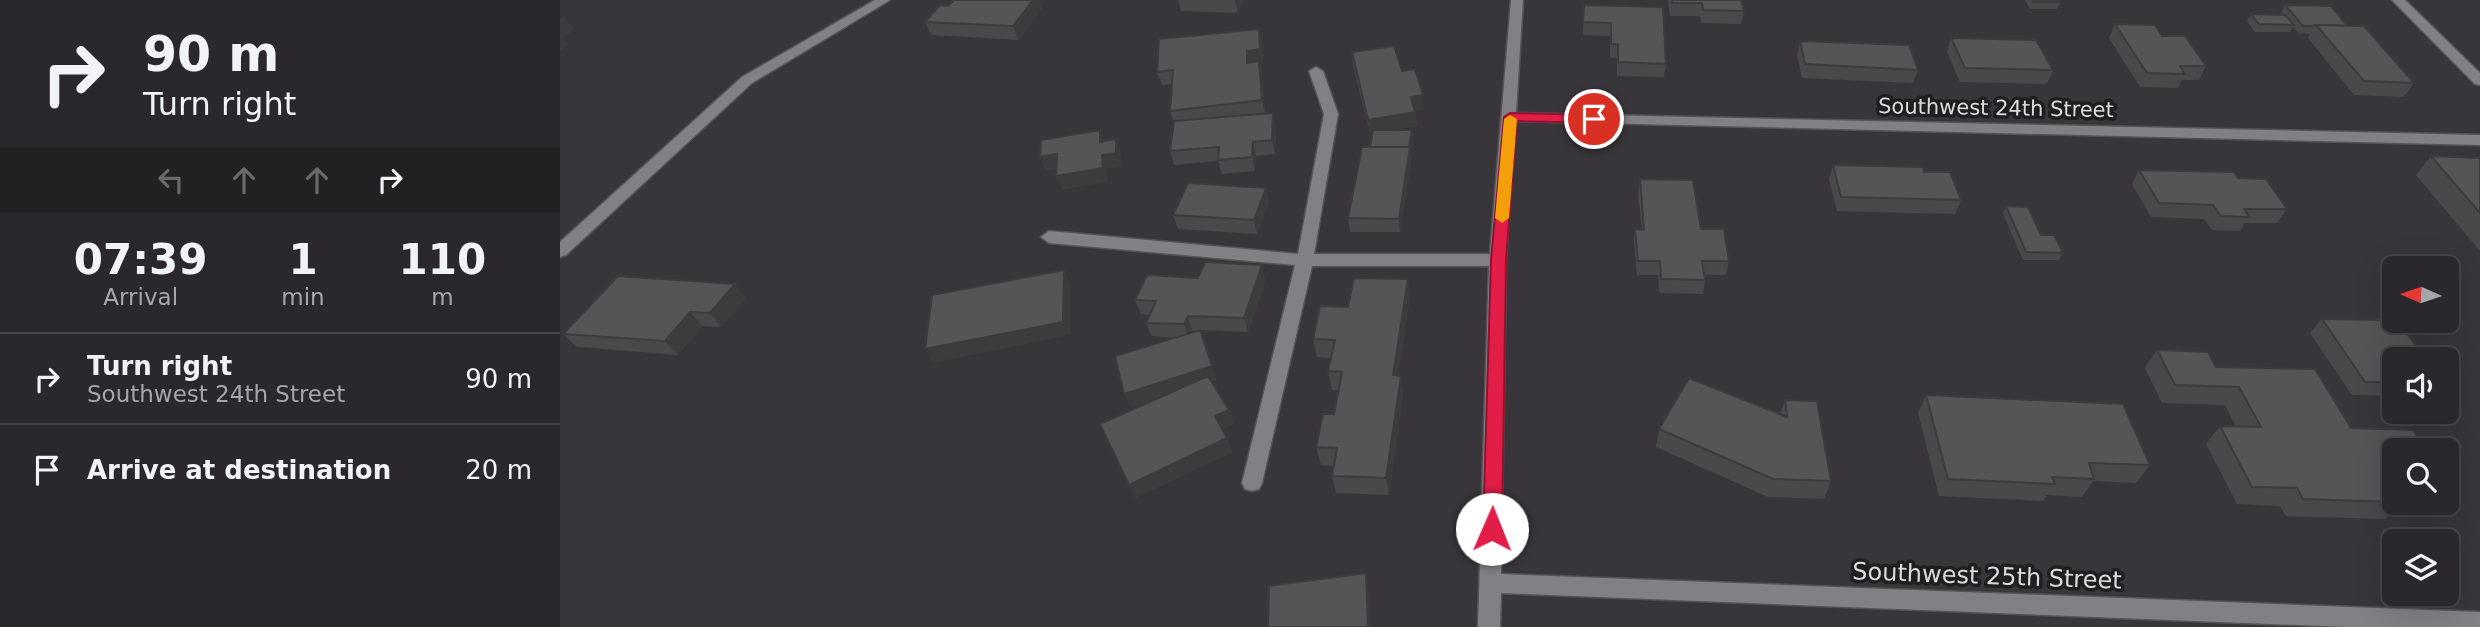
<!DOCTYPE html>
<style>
:root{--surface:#2a282c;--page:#363438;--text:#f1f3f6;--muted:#a5a6a9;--line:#464448}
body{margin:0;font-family:"DejaVu Sans",sans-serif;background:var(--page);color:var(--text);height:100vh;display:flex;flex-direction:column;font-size:26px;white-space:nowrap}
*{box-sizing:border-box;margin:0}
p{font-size:23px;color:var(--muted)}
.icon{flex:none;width:38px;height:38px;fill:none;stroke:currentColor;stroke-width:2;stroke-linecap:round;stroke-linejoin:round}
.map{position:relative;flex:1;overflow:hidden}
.sheet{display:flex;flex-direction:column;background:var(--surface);width:560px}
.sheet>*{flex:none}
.guide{background:#2a282c;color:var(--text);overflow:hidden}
.needle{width:46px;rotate:273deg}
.controls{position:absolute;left:1822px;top:256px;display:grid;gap:14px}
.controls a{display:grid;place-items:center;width:77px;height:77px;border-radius:10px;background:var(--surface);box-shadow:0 7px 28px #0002,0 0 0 2px var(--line);font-size:35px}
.pin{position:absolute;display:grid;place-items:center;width:60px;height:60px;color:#fff;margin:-30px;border:4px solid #fff;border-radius:50%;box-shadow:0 2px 7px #0007}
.me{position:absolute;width:77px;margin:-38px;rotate:1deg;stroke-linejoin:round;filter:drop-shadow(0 0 5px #0008)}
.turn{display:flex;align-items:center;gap:24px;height:147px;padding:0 28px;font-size:32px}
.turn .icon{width:91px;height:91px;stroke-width:2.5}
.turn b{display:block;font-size:49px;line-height:60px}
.lanes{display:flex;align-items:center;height:66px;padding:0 28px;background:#0003;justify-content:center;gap:35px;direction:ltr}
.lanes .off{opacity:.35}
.eta{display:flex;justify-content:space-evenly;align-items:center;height:119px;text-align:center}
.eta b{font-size:42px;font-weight:700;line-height:49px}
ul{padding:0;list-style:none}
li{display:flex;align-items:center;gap:21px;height:91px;padding:0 28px;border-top:2px solid var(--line)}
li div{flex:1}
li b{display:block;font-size:26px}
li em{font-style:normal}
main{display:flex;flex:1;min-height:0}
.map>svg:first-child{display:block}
</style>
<main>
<section class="sheet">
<div class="guide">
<div class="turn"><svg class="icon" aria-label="right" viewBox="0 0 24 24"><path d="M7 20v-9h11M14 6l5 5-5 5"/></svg><div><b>90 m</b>Turn right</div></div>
<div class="lanes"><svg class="icon off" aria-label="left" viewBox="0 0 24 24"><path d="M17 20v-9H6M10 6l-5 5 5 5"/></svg><svg class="icon off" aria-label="ahead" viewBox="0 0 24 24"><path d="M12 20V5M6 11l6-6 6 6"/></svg><svg class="icon off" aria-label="ahead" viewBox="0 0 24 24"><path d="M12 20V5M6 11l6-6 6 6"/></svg><svg class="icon" aria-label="right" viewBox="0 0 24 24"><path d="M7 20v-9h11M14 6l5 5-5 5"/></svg></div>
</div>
<div class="eta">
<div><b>07:39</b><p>Arrival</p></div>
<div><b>1</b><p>min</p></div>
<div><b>110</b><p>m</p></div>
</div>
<ul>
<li><svg class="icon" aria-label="right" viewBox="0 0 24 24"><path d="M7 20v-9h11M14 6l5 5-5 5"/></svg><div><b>Turn right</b><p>Southwest 24th Street</p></div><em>90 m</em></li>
<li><svg class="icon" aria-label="arrive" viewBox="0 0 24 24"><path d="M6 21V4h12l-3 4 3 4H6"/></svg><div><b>Arrive at destination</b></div><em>20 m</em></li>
</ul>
</section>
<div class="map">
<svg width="1920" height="627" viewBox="0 0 1920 627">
<rect width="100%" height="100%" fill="#38363a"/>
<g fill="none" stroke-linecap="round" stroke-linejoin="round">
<!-- minor casing -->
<g stroke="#545355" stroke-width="3">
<g id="minor">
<polygon points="315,0 330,0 192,83 6,255 0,257 0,242 182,77"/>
<polygon points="951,0 963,0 956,113 1920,135 1920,145 955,121 946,260 941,574 1920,612 1920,627 1785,627 941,593 940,627 918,627 929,266 752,266 702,483 699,489 692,491 685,489 682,483 735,265 489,243 481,237 489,231 738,254 764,114 749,71 756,67 763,71 778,114 754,254 930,254"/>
<polygon points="1832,0 1845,0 1920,73 1920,85 1915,84"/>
</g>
</g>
<!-- minor -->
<use href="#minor" fill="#828084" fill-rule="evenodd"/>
</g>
<!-- wall -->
<g fill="#49484b">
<polygon points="394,0 479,0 482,8 458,40 371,35 365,22 388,6"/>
<polygon points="618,0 684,0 678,13 621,11"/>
<polygon points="1108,0 1181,0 1184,11 1181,24 1141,23 1140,16 1110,16"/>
<polygon points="1465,0 1499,0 1500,2 1497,9 1470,9"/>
<polygon points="1024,5 1103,7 1106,64 1104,77 1057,76 1057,58 1050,57 1050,36 1023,35"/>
<polygon points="1725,5 1787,26 1854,83 1844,97 1794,95 1748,38 1750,34 1738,33 1733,27 1730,32 1695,32 1687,21 1691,14 1723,15 1721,12"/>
<polygon points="1555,24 1602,36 1646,66 1639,80 1622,80 1618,88 1580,87 1549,38"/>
<polygon points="699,29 702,42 703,63 700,63 702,75 705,113 716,127 715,154 696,156 695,171 662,174 658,161 614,165 610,151 614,123 610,111 612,84 602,85 597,72"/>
<polygon points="1391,38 1493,70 1487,84 1400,82 1387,52"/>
<polygon points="1240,41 1358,70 1353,83 1242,78 1237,55"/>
<polygon points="792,52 842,71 864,109 855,111 857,126 833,130 852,130 853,138 850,153 851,161 840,232 790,232 788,218 810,147 813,133 810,133 793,65"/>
<polygon points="1871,156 1920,158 1920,251 1856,175"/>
<polygon points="1273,165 1364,172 1401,200 1395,214 1277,211 1269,179"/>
<polygon points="1579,170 1678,178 1727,209 1717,223 1685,223 1680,231 1652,230 1644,219 1591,217 1572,184"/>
<polygon points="1080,179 1141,229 1169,261 1166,275 1145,275 1145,280 1143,294 1099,293 1098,275 1077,275 1074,243 1075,229 1082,230 1078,193"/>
<polygon points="706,188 709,202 697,234 618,229 613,215"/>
<polygon points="1446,206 1503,253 1499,260 1463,260 1443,214"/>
<polygon points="638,278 706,279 688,332 640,330 656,380 652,381 669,410 673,424 662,429 667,438 672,452 575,498 596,399 570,408 614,338 592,336 586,323 590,315 581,314 575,300"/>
<polygon points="848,279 850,297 838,375 841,376 843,394 829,495 776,493 772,476 774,466 761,465 756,447 774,414 779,390 772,390 768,371 771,358 757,357 753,339 788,307"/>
<polygon points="186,298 161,327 142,326 118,355 17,347 3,334"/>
<polygon points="1762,319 1834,359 1834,396 1792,395 1750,333"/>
<polygon points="1597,350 1656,367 1791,428 1834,450 1834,502 1878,502 1873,507 1840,505 1825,519 1726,516 1720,506 1677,504 1646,444 1660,426 1676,427 1665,405 1602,403 1585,368"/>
<polygon points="1366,395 1590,465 1576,483 1533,481 1522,497 1487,495 1483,501 1379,496 1358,413"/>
<polygon points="1225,400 1271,481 1264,499 1208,497 1096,447 1099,429 1220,414"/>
<polygon points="1886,479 1893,489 1886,495"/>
</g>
<!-- shaded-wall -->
<g fill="#3c3b3d">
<polygon points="473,0 479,0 482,8 458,40 453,26"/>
<polygon points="675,0 684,0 678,13"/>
<polygon points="4,16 14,30 3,38 8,45 0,51 0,19"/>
<polygon points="699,29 702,42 703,63 700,63 702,75 705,114 702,100 687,63 687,51"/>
<polygon points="863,95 864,109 852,111 851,97"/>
<polygon points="855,112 857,126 810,133 808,120"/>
<polygon points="713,113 716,127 715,154 712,140"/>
<polygon points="540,130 545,144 556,139 561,153 561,167 547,169 548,182 502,190 496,176 540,142"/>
<polygon points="852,130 853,138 850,153 851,161 840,232 839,219"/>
<polygon points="693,142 696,156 695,171 692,157"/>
<polygon points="497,154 503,168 486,171 480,157"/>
<polygon points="706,188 709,202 697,234 694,220"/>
<polygon points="702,265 706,279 688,332 684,318"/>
<polygon points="504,270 510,284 510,335 373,363 365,349"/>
<polygon points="848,279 850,297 835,394 833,375"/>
<polygon points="175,284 186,298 161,327 150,313"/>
<polygon points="130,312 142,326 118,355 105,341"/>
<polygon points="628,316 632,329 629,338 624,324"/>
<polygon points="640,330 656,380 570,408 564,394"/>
<polygon points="841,376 843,394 829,495 826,478"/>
<polygon points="669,410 673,424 659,430 655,416"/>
<polygon points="667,438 672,452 575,498 569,485"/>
<polygon points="806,573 808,586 811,627 808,627"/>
</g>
<!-- building -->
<g fill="#555457" stroke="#3c3b3d" stroke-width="2">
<polygon points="394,0 473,0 453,26 365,22 380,5 388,6"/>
<polygon points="1112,0 1181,0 1184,11 1143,10 1142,3 1112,3"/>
<polygon points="1472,0 1499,0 1500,2 1473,2"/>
<polygon points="1024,5 1103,7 1106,64 1058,62 1058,44 1051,44 1051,23 1023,22"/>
<polygon points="1725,5 1771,6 1787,26 1756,25 1755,26 1743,26"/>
<polygon points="1691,14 1725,15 1734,25 1699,24"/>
<polygon points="1555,24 1595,25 1602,36 1625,36 1646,66 1620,66 1625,74 1587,73"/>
<polygon points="1756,25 1804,26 1854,83 1804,81"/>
<polygon points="699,29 700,49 687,51 687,63 699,61 702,100 610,111 613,70 597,72 599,39"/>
<polygon points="1391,38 1476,40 1493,70 1405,68"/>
<polygon points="1240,41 1349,45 1358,70 1245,64"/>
<polygon points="834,46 842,71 855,69 863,95 851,97 855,112 808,120 792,52"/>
<polygon points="713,113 712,140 693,142 692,157 658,160 659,147 610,151 614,121"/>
<polygon points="540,130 540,142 556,139 556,153 542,155 543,168 496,176 497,154 480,157 481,140"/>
<polygon points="813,130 852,130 849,147 810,147"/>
<polygon points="802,147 850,147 839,219 788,218"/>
<polygon points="1871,156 1920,158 1920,213"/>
<polygon points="1273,165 1363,167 1364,172 1390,172 1401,200 1281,197"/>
<polygon points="1579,170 1674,172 1678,178 1706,179 1727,209 1684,209 1689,217 1661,216 1653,205 1599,203"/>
<polygon points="1080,179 1133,180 1141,229 1164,229 1169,261 1142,261 1145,280 1101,279 1100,261 1078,261 1075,229 1084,230"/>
<polygon points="628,183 706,188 694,220 613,215"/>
<polygon points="1446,206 1468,207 1481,235 1494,235 1503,253 1466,252"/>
<polygon points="645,262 702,265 684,318 628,316 624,324 586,323 596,301 575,300 587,275 638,278"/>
<polygon points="504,270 503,322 365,349 372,295"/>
<polygon points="58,276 175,284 150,313 130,312 105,341 3,334"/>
<polygon points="794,278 848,279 833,375 841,376 826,478 772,476 777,448 756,447 763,414 774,414 782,372 768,371 775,340 753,339 760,306 788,307"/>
<polygon points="1762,319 1837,320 1866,359 1834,359 1834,382 1805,382"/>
<polygon points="640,330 652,366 564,394 555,356"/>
<polygon points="1597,350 1648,352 1656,367 1755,369 1791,428 1853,430 1866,450 1834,450 1834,502 1743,499 1737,488 1692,487 1660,426 1701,427 1679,387 1615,385"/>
<polygon points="648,376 669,410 655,416 667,438 569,485 540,424"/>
<polygon points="1129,378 1227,417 1225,400 1257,401 1271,481 1213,479 1099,429"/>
<polygon points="1366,395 1563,404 1590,465 1529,463 1534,479 1492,477 1495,484 1388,479"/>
<polygon points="1886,479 1893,489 1886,489"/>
<polygon points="806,573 808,627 708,627 709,586"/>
</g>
<!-- route -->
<polygon fill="#e11d48" stroke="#92132f" stroke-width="2" points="950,113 1034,115 1040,119 1034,123 957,121 946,260 942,529 939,535 932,537 926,535 923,529 931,260 944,117"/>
<!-- slow -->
<polygon fill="#f59e0b" points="950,115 957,119 949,218 942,223 935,218 944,119"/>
<g text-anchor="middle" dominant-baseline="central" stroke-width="7" stroke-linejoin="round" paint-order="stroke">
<!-- street labels -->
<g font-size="21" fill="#dbdadc" stroke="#1f1e20">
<text transform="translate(1436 108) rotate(1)">Southwest 24th Street</text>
</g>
<!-- near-street labels -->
<g font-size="24" fill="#dbdadc" stroke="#1f1e20">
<text transform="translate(1427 576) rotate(2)">Southwest 25th Street</text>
</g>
</g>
</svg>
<div class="controls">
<a><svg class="needle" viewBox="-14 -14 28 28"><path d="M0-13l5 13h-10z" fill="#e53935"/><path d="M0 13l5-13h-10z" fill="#a5a6a9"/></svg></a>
<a><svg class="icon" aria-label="sound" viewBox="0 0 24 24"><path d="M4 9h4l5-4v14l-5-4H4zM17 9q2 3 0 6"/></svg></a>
<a><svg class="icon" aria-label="search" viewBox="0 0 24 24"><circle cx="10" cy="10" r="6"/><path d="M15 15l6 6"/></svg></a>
<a><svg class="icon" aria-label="layers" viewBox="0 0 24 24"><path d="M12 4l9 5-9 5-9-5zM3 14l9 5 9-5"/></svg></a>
</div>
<div class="pin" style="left:1034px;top:119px;background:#d93025"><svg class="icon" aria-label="arrive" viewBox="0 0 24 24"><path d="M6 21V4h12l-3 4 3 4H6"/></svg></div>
<svg class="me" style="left:932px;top:529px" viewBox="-20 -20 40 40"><circle r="19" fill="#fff"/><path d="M0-13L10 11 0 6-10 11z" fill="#e11d48"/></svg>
</div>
</main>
